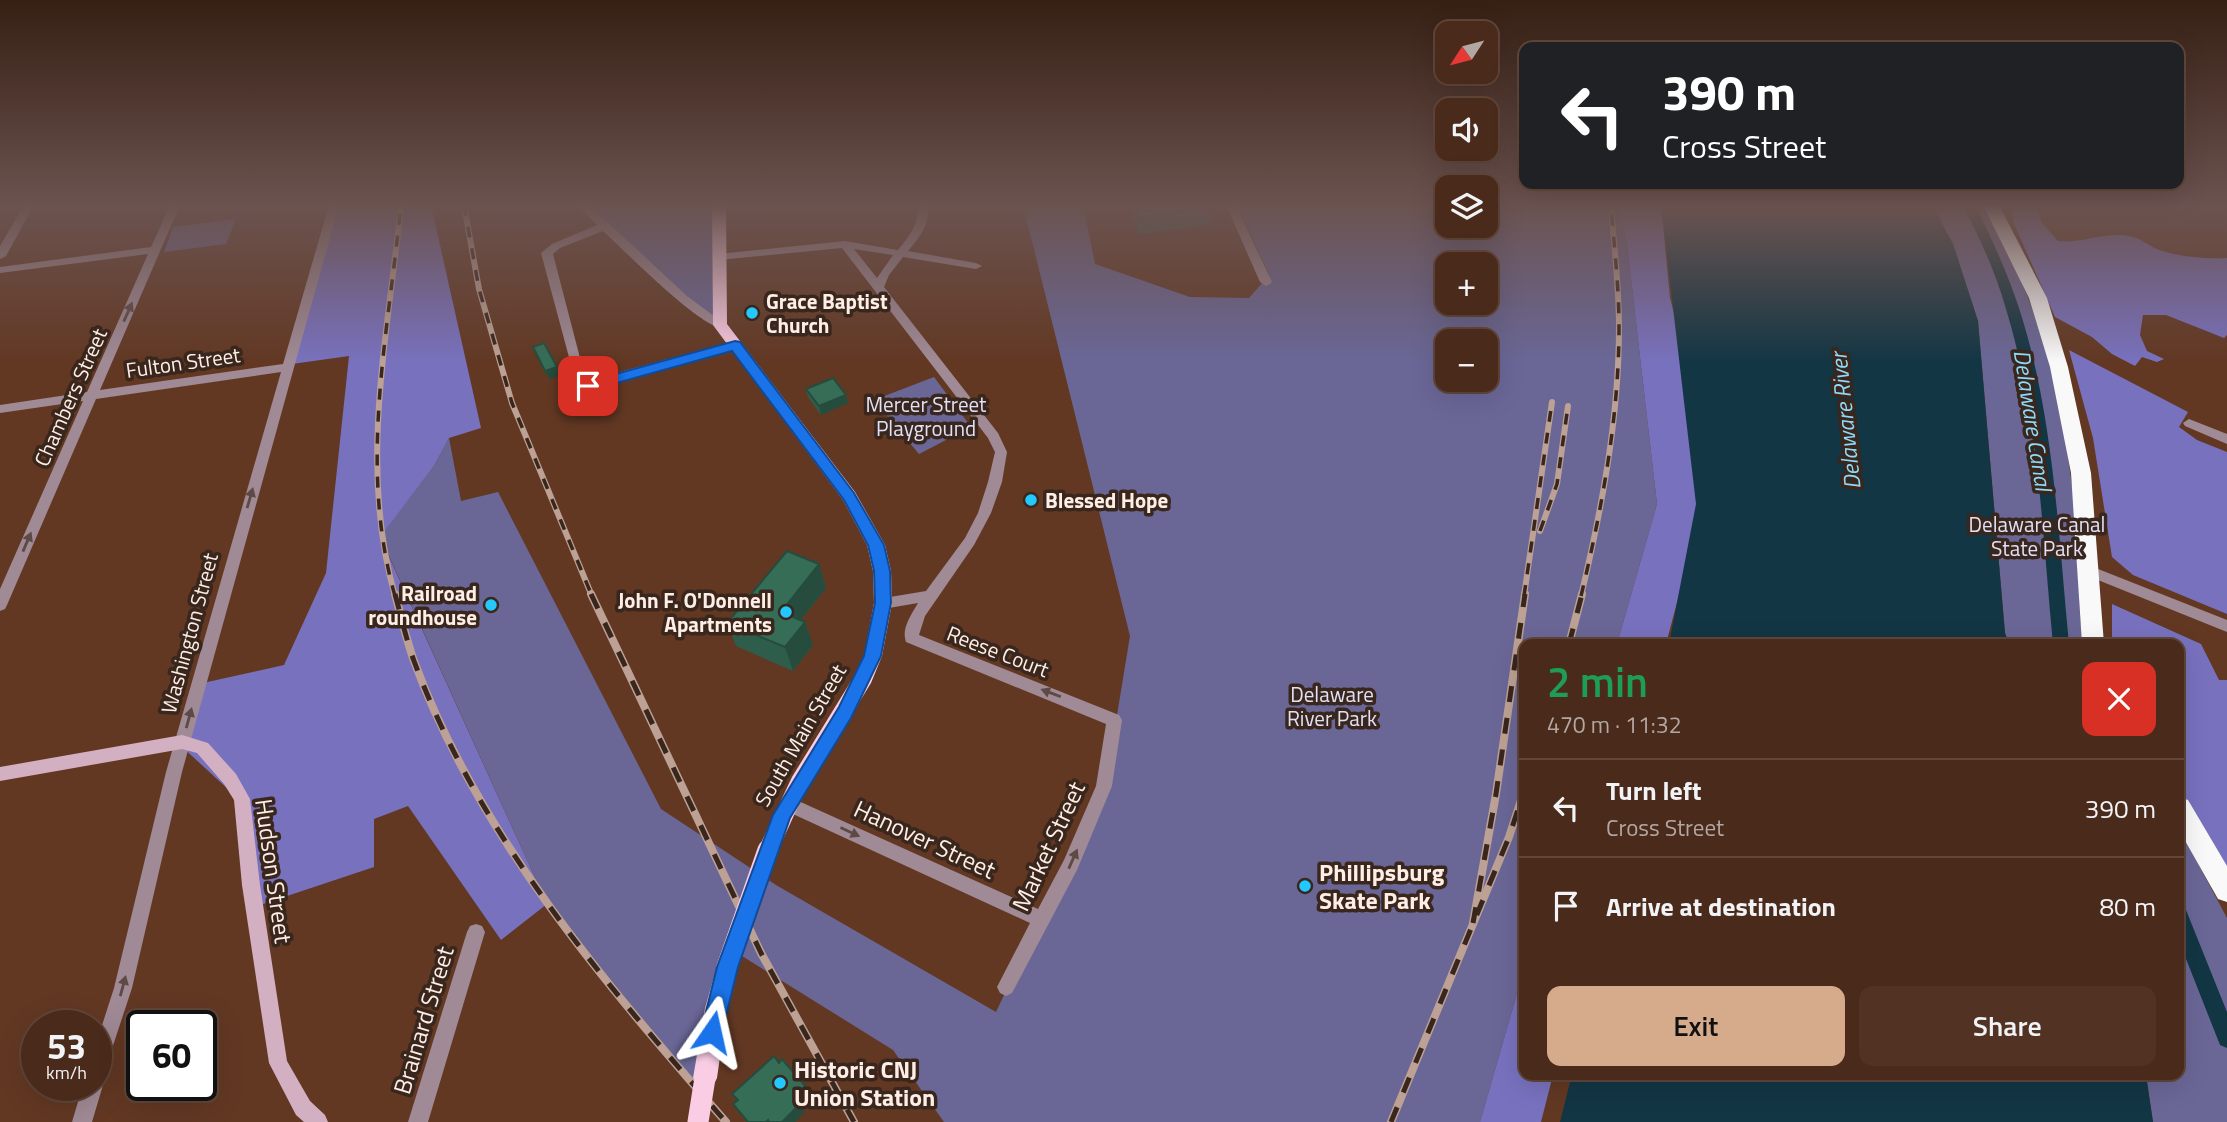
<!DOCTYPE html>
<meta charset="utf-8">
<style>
:root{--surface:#4a2a1a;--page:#513223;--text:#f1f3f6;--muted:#b2a7a2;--line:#614639;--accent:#d6ab8b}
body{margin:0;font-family:"Titillium Web",sans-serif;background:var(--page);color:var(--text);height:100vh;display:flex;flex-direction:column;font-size:26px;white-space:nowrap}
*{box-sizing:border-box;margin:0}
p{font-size:23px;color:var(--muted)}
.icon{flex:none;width:38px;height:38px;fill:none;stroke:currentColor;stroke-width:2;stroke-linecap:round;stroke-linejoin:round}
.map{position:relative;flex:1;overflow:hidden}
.drawer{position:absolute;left:1519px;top:639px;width:665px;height:441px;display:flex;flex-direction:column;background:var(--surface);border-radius:14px;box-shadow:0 7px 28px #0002,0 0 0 2px var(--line)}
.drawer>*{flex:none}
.hud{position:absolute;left:1519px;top:42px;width:665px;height:147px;border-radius:14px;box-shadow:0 7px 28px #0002,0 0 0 2px var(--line);background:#202124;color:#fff;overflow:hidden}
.needle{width:46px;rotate:234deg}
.tools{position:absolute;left:1435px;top:21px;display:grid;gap:14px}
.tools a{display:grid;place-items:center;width:63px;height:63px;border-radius:14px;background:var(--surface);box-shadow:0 7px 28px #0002,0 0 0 2px var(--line);font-size:35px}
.speed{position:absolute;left:21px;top:1010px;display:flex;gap:14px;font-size:35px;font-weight:700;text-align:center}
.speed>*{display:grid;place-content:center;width:91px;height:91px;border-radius:50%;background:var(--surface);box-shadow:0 7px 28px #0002,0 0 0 2px var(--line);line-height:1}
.speed small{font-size:18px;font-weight:400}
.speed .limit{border:4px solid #111;border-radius:10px;background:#fff;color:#111}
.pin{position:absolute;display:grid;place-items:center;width:60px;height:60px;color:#fff;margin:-30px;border-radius:14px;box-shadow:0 4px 10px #0006}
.me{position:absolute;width:77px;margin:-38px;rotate:11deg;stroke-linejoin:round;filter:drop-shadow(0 0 5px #0008)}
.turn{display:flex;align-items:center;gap:24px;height:147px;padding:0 28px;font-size:32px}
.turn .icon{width:91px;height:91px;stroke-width:2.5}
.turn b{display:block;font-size:49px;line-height:60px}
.round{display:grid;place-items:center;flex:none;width:74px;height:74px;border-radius:14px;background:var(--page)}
.head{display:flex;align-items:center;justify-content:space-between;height:119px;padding:0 28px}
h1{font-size:42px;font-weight:600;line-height:52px;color:#1e9e55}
.cta{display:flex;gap:14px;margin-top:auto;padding:14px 28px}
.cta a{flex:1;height:80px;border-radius:14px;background:var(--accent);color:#111;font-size:28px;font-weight:600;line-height:80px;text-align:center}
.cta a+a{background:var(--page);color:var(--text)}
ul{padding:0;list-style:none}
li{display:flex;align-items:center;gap:21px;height:98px;padding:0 28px;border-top:2px solid var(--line)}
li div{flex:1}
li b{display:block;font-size:26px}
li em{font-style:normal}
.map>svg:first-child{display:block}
</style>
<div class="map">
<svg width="2227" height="1122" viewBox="0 0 2227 1122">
<rect width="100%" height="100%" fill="#623823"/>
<!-- green -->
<g fill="#6a6797" fill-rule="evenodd">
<polygon points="582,205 720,205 720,325"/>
<path d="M1023,205H1083L1095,264L1190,297L1249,298L1269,275L1237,205H1447V226H1486V205H1618L1627,244L1657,504L1617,644H1524V969L1480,1122H944L893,1050L734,951L697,1086L547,904L380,536L434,466L449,438L461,501L498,492L661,809L776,885L996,1012L1107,776L1130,636ZM1447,264H1486V303H1447ZM1447,341H1486V380H1447Z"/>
<path d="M1932,205H1984C2003,242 2022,278 2035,317C2058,381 2069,454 2076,521C2080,562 2077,603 2083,644H2009L2005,633L1978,321L1953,244Z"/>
<polygon points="236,219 226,244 164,252 173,227"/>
<polygon points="934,377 971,427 919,454 874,400"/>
<polygon points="2179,828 2227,918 2227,1122 2153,1122 2146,1075 2179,1074"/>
</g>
<!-- forest -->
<g fill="#7871be">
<polygon points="338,205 431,205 481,428 449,438 434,466 380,537 547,904 501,940 408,806 374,819 374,867 254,907 242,802 179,744 194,685 284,665 326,573 349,356 292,364"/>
<polygon points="1618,205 1661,205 1670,298 1714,463 1666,644 1617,644 1657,504 1627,244"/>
<path d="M2017,205L2038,211L2042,223L2058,241C2082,244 2108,230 2133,237C2143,240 2152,248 2162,251C2183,257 2205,259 2227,258V335L2224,338L2166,315H2143L2140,335L2147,351L2164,359L2157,362L2142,357L2135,366L2112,354L2092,337L2055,317L2013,221L2012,211Z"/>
<polygon points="2069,350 2188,412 2179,427 2197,440 2227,452 2227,614 2133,575 2112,557 2093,438"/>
<polygon points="2112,604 2201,644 2219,680 2227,680 2227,869 2179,791 2179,644 2112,644"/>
<polygon points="1524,969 1524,1074 1553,1075 1541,1122 1480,1122"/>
</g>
<!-- water -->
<g fill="#133644">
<polygon points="1661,205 1932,205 1953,244 1978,321 2005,633 2009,644 1669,644 1696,504"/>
<polygon points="1572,1074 2146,1075 2153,1122 1560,1122"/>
</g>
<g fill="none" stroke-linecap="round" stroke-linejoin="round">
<!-- canal -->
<g fill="#133644" fill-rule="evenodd">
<path d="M1963,205H1975C1992,239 2007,272 2019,308C2054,416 2058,532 2069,644H2053C2042,532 2039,417 2006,309C1996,273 1980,239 1963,205Z"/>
<polygon points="2179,908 2186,910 2227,1012 2227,1048 2220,1045 2179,941"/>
</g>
<!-- street -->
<g fill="#a08a95" fill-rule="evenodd">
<polygon points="24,205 34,205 6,256 0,259 0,246"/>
<polygon points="170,205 180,205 100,390 283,364 329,205 339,205 182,772 132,988 101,1082 103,1085 92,1122 72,1122 83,1085 96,1085 96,1044 114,988 166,772 281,372 96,399 7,605 5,609 0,611 0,589 83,401 0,413 0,405 87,392 148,254 0,273 0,267 151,247"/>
<path d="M577,205H589L687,296L726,325L724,328C703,331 622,248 603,231L560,248L553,254L586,381L735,341L741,345L739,348L588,390L577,387L541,253L552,244L597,225Z"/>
<path d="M919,205H929C929,225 920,237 908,251L976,263L982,266L976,269L903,257L889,275L884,287L998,433L1007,452L1002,482L991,513L974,545L925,616L919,635L1119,715L1122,720L1112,786L1077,870L1012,993L1006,996L1000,993L997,987L1030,923L782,809L780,804L782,799L788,797L794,799L1038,909L1064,860L1096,786L1106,724L906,642C901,629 911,615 918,603L883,609L878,607L876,603L878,599L926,591L965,538L978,513L988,482L995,452L988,438L842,248L718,260L712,257L718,254L845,241L898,250C910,236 918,224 919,205ZM854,249L893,255L877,278Z"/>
<polygon points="1226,205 1236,205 1272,282 1270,284 1266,286 1260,282"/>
<polygon points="2189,419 2227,434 2227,444 2185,426 2183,423"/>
<polygon points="2088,565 2227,620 2227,632 2083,574 2081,570 2083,566"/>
<polygon points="476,924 482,926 485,932 428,1122 408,1122 467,932 470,926"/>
</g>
<!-- secondary -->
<polygon fill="#d3b0c1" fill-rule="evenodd" points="182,735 208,743 236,774 250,799 260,885 287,1061 310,1101 325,1115 328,1122 304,1122 296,1115 269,1063 242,885 234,800 224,784 197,753 182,749 0,781 0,767"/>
<!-- primary -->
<g fill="#facde4" fill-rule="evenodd">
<polygon points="712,205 726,205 727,324 855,492 885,545 891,571 892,603 882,656 871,683 806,789 775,857 768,860 761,857 758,850 761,843 792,777 856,673 864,656 874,603 873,571 867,545 843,500 713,325"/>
<polygon points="727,956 735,959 738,967 727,1008 717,1078 713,1086 705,1090 697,1086 693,1078 705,1008 719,959"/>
</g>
<!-- highway -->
<g fill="#f9f9f9" fill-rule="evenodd">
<polygon points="1983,205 1999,205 2047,298 2068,367 2091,473 2104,644 2082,644 2071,473 2050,367 2029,298"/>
<polygon points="2179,797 2188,800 2227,866 2227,902 2218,899 2179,830"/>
</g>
<!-- rail-far1 casing -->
<g stroke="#bca194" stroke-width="6">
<g id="rail-far1">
<polyline points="464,205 479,289 512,403 592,596"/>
<polyline points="1540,531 1557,484 1568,406"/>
<path d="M395,596C358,466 388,336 401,205"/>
<polyline points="1524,596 1552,402"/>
<path d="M1581,596C1602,508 1619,418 1619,327C1619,286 1614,246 1611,205"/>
</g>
</g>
<!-- rail casing -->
<g stroke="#bca194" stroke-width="8">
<g id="rail">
<path d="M395,594C401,616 406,639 414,661C479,837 604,982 726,1122"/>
<polyline points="591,594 761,953 854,1122"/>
<polyline points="1569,644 1582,594"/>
<polyline points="1473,923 1496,794 1525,594"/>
<polyline points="1391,1122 1509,837 1524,791"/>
</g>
</g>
<!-- rail-far1 -->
<use href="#rail-far1" stroke="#39261c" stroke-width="3.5" stroke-dasharray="11" stroke-linecap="butt"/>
<!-- rail -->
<use href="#rail" stroke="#39261c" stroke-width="5" stroke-dasharray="16" stroke-linecap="butt"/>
<!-- primary-bridge -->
<g stroke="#facde4" stroke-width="21">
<polyline points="727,967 768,850"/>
<polyline points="698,1122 705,1078"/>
</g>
</g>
<!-- wall -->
<g fill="#2e5e4b">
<polygon points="1129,205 1210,205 1211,209 1210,225 1139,234"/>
<polygon points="806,389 846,395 848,403 821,415 808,397"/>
<polygon points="819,564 826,588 801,620 805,622 813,645 793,671 736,646 727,623"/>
</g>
<!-- shaded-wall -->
<g fill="#254c3d">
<polygon points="557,367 560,375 549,379 545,371"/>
<polygon points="846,395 848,403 821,415 819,406"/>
<polygon points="819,564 826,588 789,635 781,612"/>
<polygon points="805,622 813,645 793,671 785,647"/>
<polygon points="806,1087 811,1095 800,1105 805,1112 795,1122 782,1122 794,1097"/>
</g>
<!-- building -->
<g fill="#356d57" stroke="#254c3d" stroke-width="2">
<polygon points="1135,205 1210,205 1211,209 1139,217"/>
<polygon points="544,343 557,367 545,371 533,347"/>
<polygon points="833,378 846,395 819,406 806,389"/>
<polygon points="787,551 819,564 781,612 805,622 785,647 727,623"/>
<polygon points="774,1056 779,1063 782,1059 806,1087 794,1097 800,1104 782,1122 769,1122 768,1120 766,1122 748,1122 733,1104 738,1100 732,1094"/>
</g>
<!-- one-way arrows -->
<defs><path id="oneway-solid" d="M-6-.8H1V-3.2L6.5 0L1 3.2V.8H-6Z" transform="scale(1.75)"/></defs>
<g fill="#5d4946">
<use href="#oneway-solid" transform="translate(128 312) rotate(-66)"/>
<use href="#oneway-solid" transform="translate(250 498) rotate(-74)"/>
<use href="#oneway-solid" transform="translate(27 542) rotate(-67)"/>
<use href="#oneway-solid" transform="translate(1051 693) rotate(-159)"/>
<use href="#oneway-solid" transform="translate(189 718) rotate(-75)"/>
<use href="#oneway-solid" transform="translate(850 832) rotate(25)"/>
<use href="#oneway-solid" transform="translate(1073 859) rotate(-66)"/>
<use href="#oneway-solid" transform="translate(123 986) rotate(-75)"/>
</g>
<!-- sky -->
<linearGradient id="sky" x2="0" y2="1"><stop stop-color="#361f13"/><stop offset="0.57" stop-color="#6b5350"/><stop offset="1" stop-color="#6b5350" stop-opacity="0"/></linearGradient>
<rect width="2227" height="362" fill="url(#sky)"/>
<!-- route -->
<polygon fill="#1a73e8" stroke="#114b97" stroke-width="2" points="735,341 740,342 854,493 884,545 890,571 891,603 881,656 851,718 790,818 738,967 722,1032 719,1040 712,1043 704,1040 701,1032 717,967 773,815 839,707 864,656 875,603 874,571 868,545 844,500 732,351 588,391 581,386 583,383"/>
<!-- markers -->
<g fill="#23c9fe" stroke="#39261c" stroke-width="2.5">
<circle cx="752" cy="313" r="7"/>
<circle cx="1031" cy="500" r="7"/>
<circle cx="491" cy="605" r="7"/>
<circle cx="786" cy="612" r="7"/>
<circle cx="1305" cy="886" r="7"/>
<circle cx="780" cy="1083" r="7"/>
</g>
<g text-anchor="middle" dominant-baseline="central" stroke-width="7" stroke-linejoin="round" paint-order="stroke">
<!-- poi labels -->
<g font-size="21" font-weight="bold" fill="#feeee6" stroke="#39261c" text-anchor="start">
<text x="766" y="301">Grace Baptist<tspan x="766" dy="24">Church</tspan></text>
<text x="1045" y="500">Blessed Hope</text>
<text x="477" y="593" text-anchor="end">Railroad<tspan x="477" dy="24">roundhouse</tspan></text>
<text x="772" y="600" text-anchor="end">John F. O'Donnell<tspan x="772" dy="24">Apartments</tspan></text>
</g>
<!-- street labels -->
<g font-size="21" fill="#feeee6" stroke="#39261c">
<text transform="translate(183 362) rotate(-8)">Fulton Street</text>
<text transform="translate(70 397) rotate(-66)">Chambers Street</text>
<text transform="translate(189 633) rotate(-75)">Washington Street</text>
<text transform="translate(998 651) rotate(21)">Reese Court</text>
<text transform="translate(800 735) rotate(-60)">South Main Street</text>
</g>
<!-- park labels -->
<g font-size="21" fill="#e1e0f6" stroke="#39261c">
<text x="926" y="404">Mercer Street<tspan x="926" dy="24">Playground</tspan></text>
<text x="2037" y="524">Delaware Canal<tspan x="2037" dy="24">State Park</tspan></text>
<text x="1332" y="694">Delaware<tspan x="1332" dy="24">River Park</tspan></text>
</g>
<!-- water labels -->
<g font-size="23" font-style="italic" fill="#8ddafa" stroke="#39261c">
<text transform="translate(2033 420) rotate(81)">Delaware Canal</text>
<text transform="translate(1845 421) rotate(-96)">Delaware River</text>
</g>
<!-- near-street labels -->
<g font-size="24" fill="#feeee6" stroke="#39261c">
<text transform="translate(925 839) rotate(25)">Hanover Street</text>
<text transform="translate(1048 846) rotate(-65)">Market Street</text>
<text transform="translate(274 871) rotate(82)">Hudson Street</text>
<text transform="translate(423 1020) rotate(-73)">Brainard Street</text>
</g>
<!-- near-poi labels -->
<g font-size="24" font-weight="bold" fill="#feeee6" stroke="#39261c" text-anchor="start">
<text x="1319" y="872">Phillipsburg<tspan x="1319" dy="28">Skate Park</tspan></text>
<text x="794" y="1069">Historic CNJ<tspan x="794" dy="28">Union Station</tspan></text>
</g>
</g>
</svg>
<div class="tools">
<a><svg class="needle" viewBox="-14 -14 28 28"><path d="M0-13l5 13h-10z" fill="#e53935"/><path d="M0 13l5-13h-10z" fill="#b2a7a2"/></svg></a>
<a><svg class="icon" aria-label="sound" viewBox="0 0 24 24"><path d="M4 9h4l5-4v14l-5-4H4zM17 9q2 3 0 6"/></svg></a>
<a><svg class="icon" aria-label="layers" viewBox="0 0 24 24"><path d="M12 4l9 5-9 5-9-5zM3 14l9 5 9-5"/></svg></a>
<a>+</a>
<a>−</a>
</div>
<div class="speed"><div>53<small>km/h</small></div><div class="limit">60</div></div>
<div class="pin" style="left:588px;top:386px;background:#d93025"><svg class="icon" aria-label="arrive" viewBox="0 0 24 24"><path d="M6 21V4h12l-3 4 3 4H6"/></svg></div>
<svg class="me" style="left:712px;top:1032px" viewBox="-20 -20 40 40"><path d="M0-17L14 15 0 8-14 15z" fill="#1a73e8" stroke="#fff" stroke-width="4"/></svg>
<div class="hud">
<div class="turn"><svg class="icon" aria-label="left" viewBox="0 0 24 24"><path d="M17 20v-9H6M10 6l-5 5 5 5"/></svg><div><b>390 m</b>Cross Street</div></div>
</div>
<section class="drawer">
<div class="head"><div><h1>2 min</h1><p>470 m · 11:32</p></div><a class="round" style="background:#d93025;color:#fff"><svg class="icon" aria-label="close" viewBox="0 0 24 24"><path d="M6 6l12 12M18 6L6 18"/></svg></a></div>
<ul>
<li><svg class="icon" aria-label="left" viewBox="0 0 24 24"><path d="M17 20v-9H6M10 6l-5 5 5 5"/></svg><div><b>Turn left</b><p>Cross Street</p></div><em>390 m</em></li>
<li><svg class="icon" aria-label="arrive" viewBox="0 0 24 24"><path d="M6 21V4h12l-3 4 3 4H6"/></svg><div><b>Arrive at destination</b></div><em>80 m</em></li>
</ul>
<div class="cta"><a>Exit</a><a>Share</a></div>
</section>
</div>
